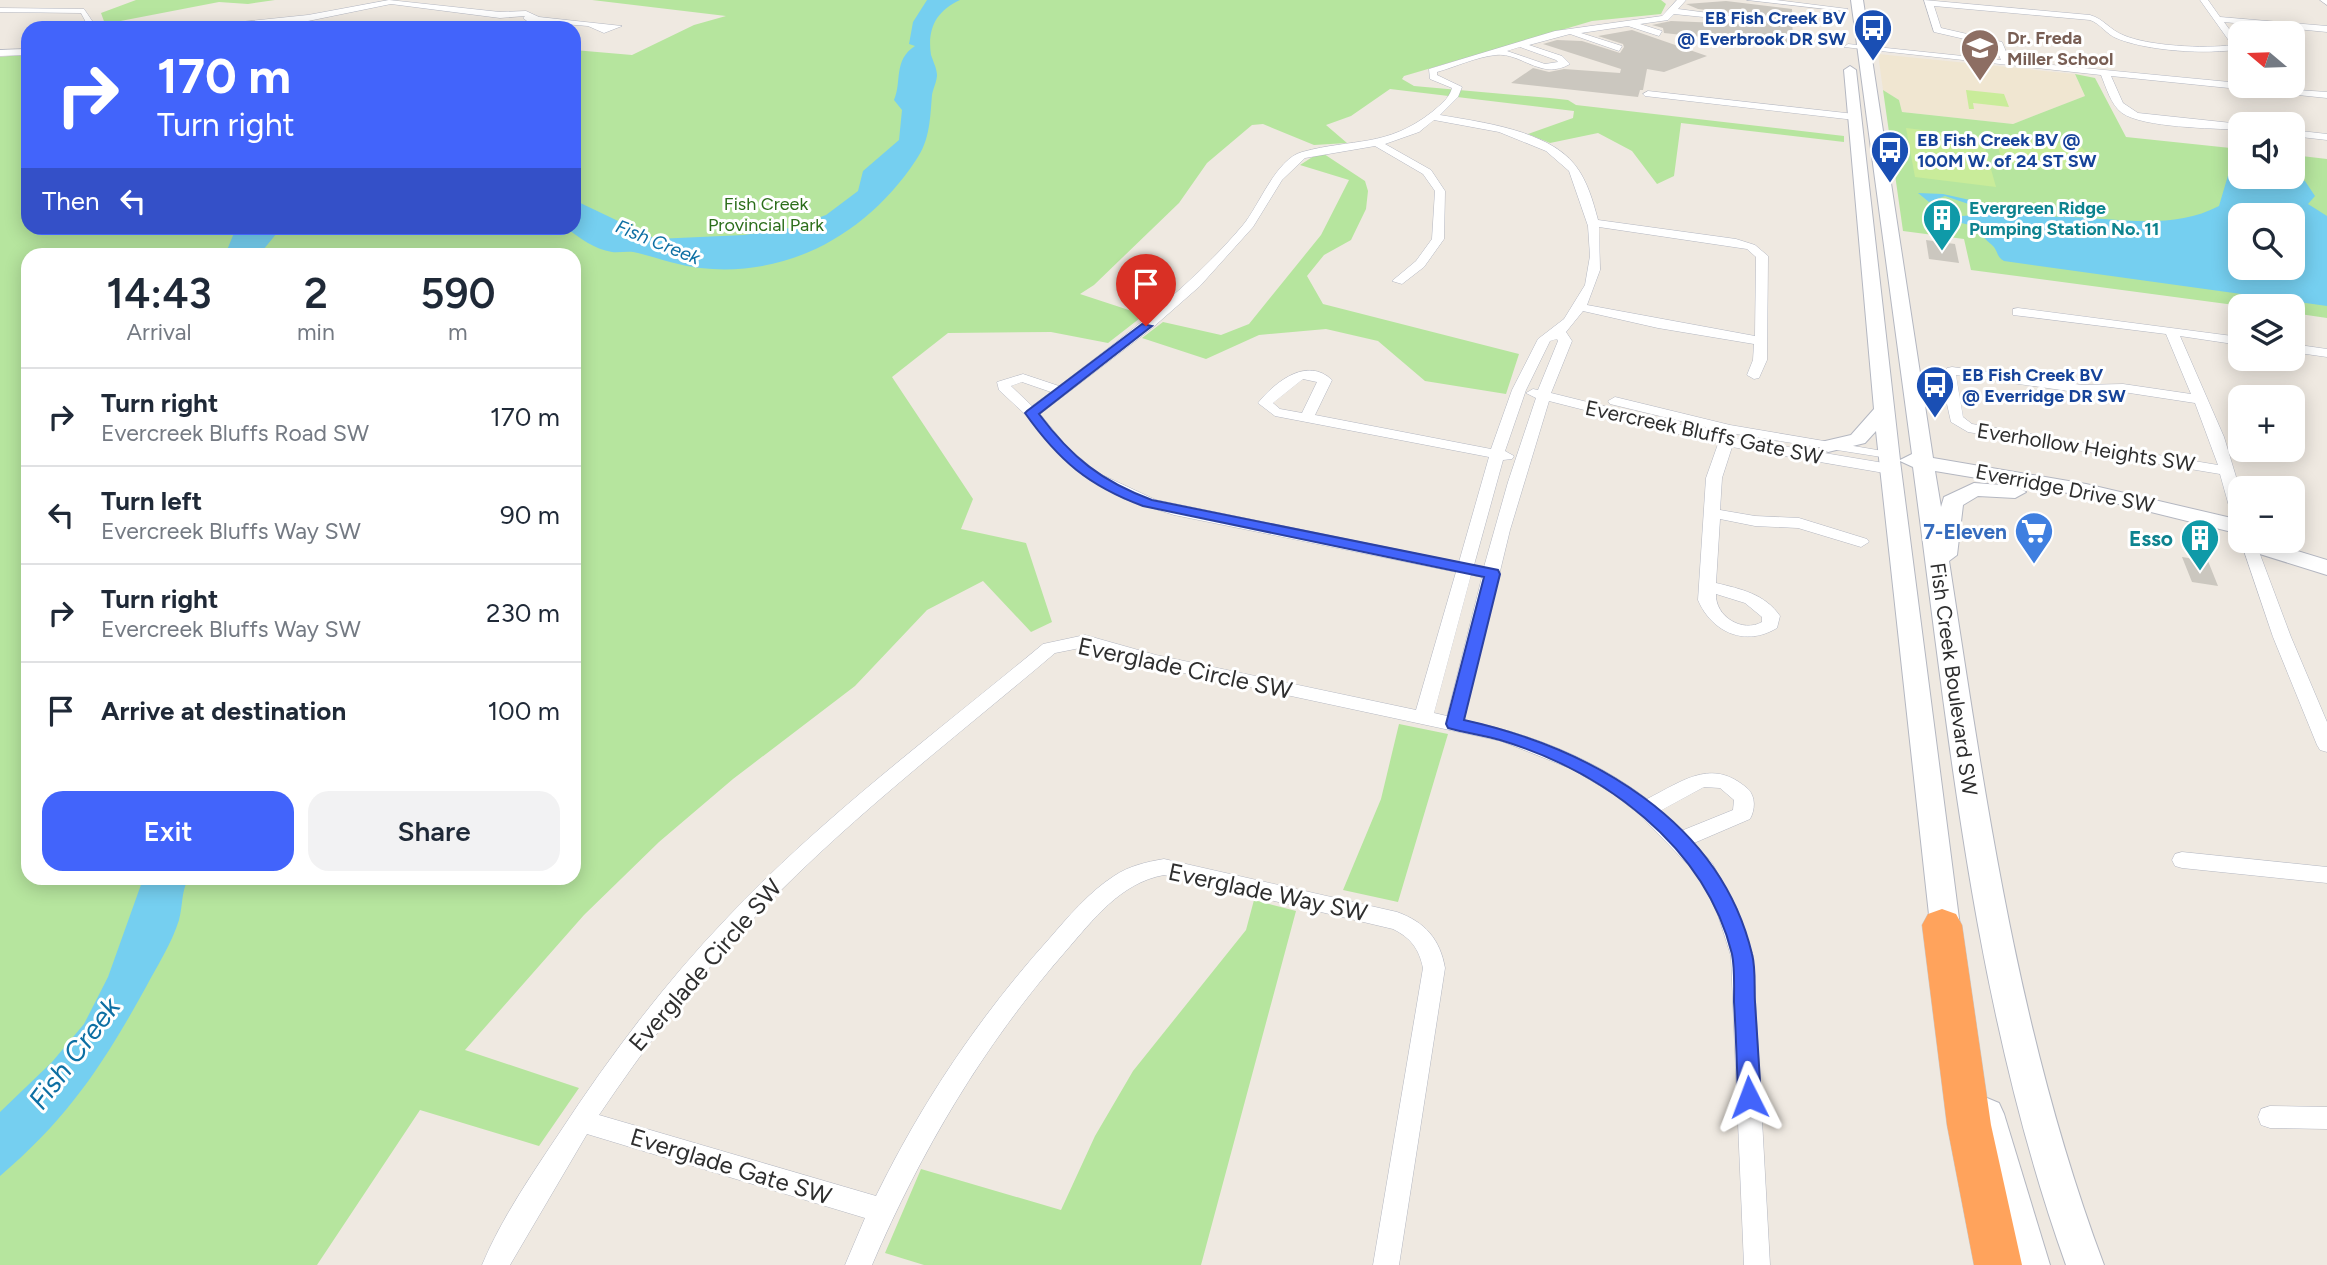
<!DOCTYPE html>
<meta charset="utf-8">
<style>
:root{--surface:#fff;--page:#f2f2f3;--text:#1f2937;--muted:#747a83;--line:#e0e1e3;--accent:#4264fb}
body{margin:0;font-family:Figtree,sans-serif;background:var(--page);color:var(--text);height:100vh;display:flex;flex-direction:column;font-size:26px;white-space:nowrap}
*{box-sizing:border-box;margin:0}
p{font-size:23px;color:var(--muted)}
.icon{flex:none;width:38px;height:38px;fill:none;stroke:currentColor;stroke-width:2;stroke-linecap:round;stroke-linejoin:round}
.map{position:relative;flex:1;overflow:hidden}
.details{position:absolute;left:21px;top:248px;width:560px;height:637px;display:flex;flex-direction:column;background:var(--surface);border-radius:21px;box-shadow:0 4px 18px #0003}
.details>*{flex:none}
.top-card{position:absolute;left:21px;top:21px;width:560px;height:214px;border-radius:21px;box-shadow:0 4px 18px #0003;background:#4264fb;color:#fff;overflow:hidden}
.needle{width:46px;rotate:289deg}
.controls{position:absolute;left:2228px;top:21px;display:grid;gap:14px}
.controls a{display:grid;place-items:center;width:77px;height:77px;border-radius:14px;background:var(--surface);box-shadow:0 4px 18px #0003;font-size:35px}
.pin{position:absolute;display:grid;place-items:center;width:60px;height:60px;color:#fff;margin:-72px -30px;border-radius:50% 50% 50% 0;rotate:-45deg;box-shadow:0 0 7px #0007}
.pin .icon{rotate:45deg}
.me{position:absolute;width:77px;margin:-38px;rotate:357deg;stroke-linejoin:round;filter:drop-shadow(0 0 5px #0008)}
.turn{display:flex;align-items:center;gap:24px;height:147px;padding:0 21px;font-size:32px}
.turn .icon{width:91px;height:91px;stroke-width:2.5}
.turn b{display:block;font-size:49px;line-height:60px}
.then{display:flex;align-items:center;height:66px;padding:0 21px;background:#0003;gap:14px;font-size:26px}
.eta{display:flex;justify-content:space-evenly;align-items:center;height:119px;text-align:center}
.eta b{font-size:42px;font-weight:600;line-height:49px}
.primary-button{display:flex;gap:14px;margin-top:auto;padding:14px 21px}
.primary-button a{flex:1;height:80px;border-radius:21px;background:var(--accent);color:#fff;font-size:28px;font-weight:600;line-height:80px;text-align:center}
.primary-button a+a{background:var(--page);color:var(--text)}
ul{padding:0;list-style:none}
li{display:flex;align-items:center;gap:21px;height:98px;padding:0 21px;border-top:2px solid var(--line)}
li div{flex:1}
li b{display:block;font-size:26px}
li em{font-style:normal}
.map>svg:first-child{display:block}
</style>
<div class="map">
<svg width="2327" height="1265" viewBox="0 0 2327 1265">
<rect width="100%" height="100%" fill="#efe9e1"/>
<!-- education -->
<polygon fill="#f0e6d1" points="1878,54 2075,74 2085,96 2013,124 1902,112 1899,100 1883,90"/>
<!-- green -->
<g fill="#b6e59e" fill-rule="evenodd">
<polygon points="136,0 275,0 248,4 219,2 105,24 101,13"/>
<path d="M592,0H1661L1666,4L1661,14L1592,21L1404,76L1402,79L1414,86L1550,98L1568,100L1576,105L1844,136V142L1681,123L1674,176L1657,184L1632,151L1598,133L1550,143L1528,134L1573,118L1574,111L1390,89L1351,116L1326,125L1347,143L1314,145L1263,124L1252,125L1207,163L1179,203L1094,285L1080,294L1144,315L1108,343L1051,332L948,333L892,377L973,499L961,529L1026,543L1052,622L1031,632L983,581L927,610L855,686L733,779L659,842L584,915L465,1050L579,1088L539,1146L420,1110L317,1265H0V57L28,54V228H574V50L632,55L694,25L726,16ZM28,256H574V878H28Z"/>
<path d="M2075,74L2095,78L2126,137L2240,149V177H2292L2293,155L2327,159V318L2293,313L2292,306H2242L1971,270L1964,239L1903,231L1883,90L1899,100L1902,112L2013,124L2085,96ZM2240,215H2292V268H2240Z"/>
<polygon points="1324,154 1365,181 1368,191 1366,209 1351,240 1324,255 1307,276 1323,304 1519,354 1506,394 1425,381 1378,341 1326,329 1259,335 1206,359 1142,338 1163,322 1221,335 1249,324 1321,235 1349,180 1300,165 1314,156"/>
<polygon points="1399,724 1448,734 1398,902 1343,890 1381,799"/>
<polygon points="1254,900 1296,911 1201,1265 924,1265 885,1253 921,1169 1061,1210 1095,1136 1133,1071 1246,930"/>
</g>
<!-- pitch -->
<g fill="#c9ec9a">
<polygon points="1966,90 2004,94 2009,107 1973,103 1974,109 1969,109"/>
<polygon points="1906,128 1982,137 1996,187 1915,177"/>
<polygon points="2002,136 2079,145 2092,158 2080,169 2043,169 2002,162 1996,138"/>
</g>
<!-- water -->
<g fill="#75cff0" fill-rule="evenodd">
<path d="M927,0H960C936,11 927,29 931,55C933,61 937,69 937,75C937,81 933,89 932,95C930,119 930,140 916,160C868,233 789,278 700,268C680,266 658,258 638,253C629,250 621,253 612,252C594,249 580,238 566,228H574V200L656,239L744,235L790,228L826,215L858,191L863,171L899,140L902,110L894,100C902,82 893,60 915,46L909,44L913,22Z"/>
<path d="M2240,170V177L2297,178L2305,181L2315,196L2308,204L2327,216V306L2004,261C1996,256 1999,253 1993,246C1990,243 1973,228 1970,225L1939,218L1986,214V210L1945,196L1929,202L1918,193L1943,194L2047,217C2105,214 2165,234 2219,206L2229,172ZM2240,215H2292V268H2240Z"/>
<polygon points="236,228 281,228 259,255 225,255"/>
<path d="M143,879H188C181,893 183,905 179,920C172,943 157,966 146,987C103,1065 68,1118 0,1176V1112L52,1062L84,1024L108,977Z"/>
</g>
<!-- building -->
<g fill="#cbc7bf">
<polygon points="1726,1 1792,9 1793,47 1664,33 1663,28 1652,25 1671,21 1743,24 1749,20 1747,15 1698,9 1686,4"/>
<polygon points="1632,30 1707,56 1664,72 1647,69 1643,90 1640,90 1638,97 1511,83 1533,68 1549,72 1564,69 1620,73 1621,69 1543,44 1557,40 1582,41 1620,53 1624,47 1623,44 1598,36"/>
<polygon points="1926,240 1955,244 1959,263 1929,259"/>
<polygon points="2182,557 2208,561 2218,586 2192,582"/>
</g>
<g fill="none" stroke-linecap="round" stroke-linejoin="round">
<!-- street casing -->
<g stroke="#b4b7c1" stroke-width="1">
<g id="street">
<polygon points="389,0 500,12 526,11 539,17 622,26 604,33 588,26 527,21 523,18 525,16 500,18 391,4 308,21 183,28 308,15"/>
<path d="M1677,0H1686L1678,9L1747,18L1743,21L1674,14L1668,20L1640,24L1662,31L1659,36L1628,26L1581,33L1622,46L1619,51L1570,34L1529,45L1562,56L1570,64C1541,81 1521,52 1496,55C1476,57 1455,67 1437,72V75L1462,87L1458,97L1440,115C1480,122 1548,130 1575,165C1587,180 1593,201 1598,220L1736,239L1755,245L1768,256L1767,360L1759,378L1754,379L1747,375L1753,360L1754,344L1658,328L1583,311L1566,332L1572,341L1551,393L1721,435L1722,431L1610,404L1608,401L1615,397L1730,425L1889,452L1894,453V459L1736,434L1734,438L1890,464L1898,469L1890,474L1732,447L1722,478L1720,510L1755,516L1799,518L1867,539L1869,542L1861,547L1798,528L1755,526L1720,519L1716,583C1741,589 1765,594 1780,616L1777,628C1746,647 1712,633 1698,600L1706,478L1718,444L1549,401L1510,530L1464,720C1531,734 1593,758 1647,799C1683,781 1712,757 1748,789C1756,797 1755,810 1750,819L1694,843L1712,863L1736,906L1753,956L1770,1265H1744L1731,956L1717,912L1698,875L1639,814L1612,793L1572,769L1501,741L1156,667L1085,647L1055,653C949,743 836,828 742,931C689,988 643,1050 599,1115L876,1196C922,1102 979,1017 1049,939C1068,917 1089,892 1114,876C1129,866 1146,862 1164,859L1397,912C1425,922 1440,939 1445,968L1399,1265H1373L1423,968C1419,949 1411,938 1393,929L1164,875C1120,883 1093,920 1065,952C983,1046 921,1151 872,1265H845L865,1218L587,1134L510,1265H482C501,1219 532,1174 560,1132C609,1057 664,984 726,919C822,817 936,733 1043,644L1085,635L1156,655L1416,710L1456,572L1174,515L1124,499L1088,479L1072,467L1027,416L999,390L997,382L1023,374L1059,386C1124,336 1190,288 1243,225C1259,206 1276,159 1302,152C1353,138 1386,148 1432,112C1440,105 1449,99 1452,88L1430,79L1429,69L1555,31L1662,16ZM1520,47L1556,60L1558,62L1545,64L1507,51ZM1434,120L1499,132L1546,151L1569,171L1588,226L1590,256L1585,285L1564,319L1538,339L1512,390L1491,449L1315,415L1332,380C1307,356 1275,382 1258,403L1275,416L1489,457L1459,562L1156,500L1098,473L1067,447L1040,414L1151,329L1200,286L1253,227L1282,180L1305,158L1375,146L1423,174L1435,191L1432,239L1416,261L1392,281L1402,284L1424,267L1444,239L1445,191L1431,170L1385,144L1419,132ZM1599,227L1747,249L1756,257L1755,336L1587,305L1600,270ZM1557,339L1558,341L1538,390L1533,389L1526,393L1536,398L1508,482L1484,567L1474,565L1503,460L1512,459L1514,456L1505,451L1526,390L1550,341ZM1303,379L1317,382L1302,413L1280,409L1273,403ZM1022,382L1051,392L1032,406L1011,386ZM1471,575L1482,577L1447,716L1434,713ZM1716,594L1745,603L1762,617V622C1743,633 1715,617 1716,594ZM1704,787L1720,788L1734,800L1733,810L1681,831L1660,811Z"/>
<polygon points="1747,0 1776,0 1848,9 1844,11"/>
<path d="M1924,0L2090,15C2104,19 2110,30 2123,35C2148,46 2205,49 2232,45L2200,0H2208L2220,17L2327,26V32L2224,22L2240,44V49C2208,55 2146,51 2116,38C2106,34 2101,24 2090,20L1934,6L1941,28L2002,42L2010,61L2240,83V86L2327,92V98L2111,76L2123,103L2138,113L2241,124L2240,130C2212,128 2144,128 2122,113C2111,105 2106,87 2101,75L1844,47L1848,44L2001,60L1995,46L1934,32Z"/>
<polygon points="2320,0 2327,0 2327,5"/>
<polygon points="0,8 84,9 97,28 89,28 81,13 0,12"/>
<polygon points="28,49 28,55 0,56 0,50"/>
<polygon points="1648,91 1855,114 1860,117 1855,120 1645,96 1643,94"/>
<polygon points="2292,130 2327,134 2327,140 2292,136"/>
<path d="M2018,308L2240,337V345L2180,336L2224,437L2240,490V522L2232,517L2220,474L1968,432L1951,422L1941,377L1947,368L1952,367L2082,385L2123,384L2191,394L2166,334L2013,315V309ZM1956,375L2082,393L2123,392L2195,403L2218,465L1972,424L1963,417Z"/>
<polygon points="2292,344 2327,349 2327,357 2292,352"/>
<polygon points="2240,539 2255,541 2291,637 2327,722 2327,752 2320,750 2317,745 2273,637"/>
<polygon points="2182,852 2327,867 2327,883 2182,868 2175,866 2172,860 2175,854"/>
<polygon points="2270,1106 2327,1107 2327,1129 2270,1128 2261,1125 2258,1117 2261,1109"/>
</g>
</g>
<!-- secondary casing -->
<g stroke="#b4b7c1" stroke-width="2">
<g id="secondary">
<path d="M1851,0H1863L1933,458L2086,484L2240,520V534L2086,496L1935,471L1941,507L1944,497L1974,483L2015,486L2026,492L2015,498L1978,496L1963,505L1957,555L1949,561C1986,801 2018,1036 2104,1265H2066C1974,1008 1949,736 1913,467L1900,461L1962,942L1958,951L1947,955L1936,951L1932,942L1876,431L1865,443L1828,452L1818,446L1821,442L1851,435L1874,409L1844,70L1850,66L1856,70L1900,460L1912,454Z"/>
<polygon points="2240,535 2240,541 2265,541 2327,560 2327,575 2234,546 2231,541"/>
<polygon points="1987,1098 1999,1103 2004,1114 2050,1265 2012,1265 1970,1114 1975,1103"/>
</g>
</g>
<!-- highway casing -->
<g stroke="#c9c9c9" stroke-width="1">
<polygon id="highway" points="1942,909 1956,914 1962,925 1991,1125 2022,1265 1974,1265 1947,1125 1922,925 1928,914"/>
</g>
<!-- street -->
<use href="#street" fill="#fff" fill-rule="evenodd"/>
<!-- secondary -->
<use href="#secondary" fill="#fff" fill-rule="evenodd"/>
<!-- highway -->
<use href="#highway" fill="#ffa35c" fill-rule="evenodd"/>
</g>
<!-- route -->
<path fill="#4264fb" stroke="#2b41a3" stroke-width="2" d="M1142,324L1152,326L1039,414C1072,458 1101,481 1152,500L1498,570L1500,574L1464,720C1590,748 1720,820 1752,954C1756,969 1754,987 1755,1002C1757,1034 1759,1066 1761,1097L1757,1105L1749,1108L1742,1105L1738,1097C1737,1066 1736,1034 1734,1002C1734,986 1735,969 1732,954C1705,845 1603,771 1500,740C1483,735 1465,733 1448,728L1446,724L1484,577L1143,506C1089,486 1059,461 1025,413L1027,411Z"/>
<!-- icons -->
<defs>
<g id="bus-pin" transform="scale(2.0125)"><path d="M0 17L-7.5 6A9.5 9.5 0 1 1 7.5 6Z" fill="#1a4fb4" stroke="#fff"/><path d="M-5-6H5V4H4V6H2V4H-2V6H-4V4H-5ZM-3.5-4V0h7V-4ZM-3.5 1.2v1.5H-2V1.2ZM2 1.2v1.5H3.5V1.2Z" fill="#fff"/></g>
<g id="school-pin" transform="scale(2.0125)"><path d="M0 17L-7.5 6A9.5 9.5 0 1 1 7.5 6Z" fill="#8d6e63" stroke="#fff"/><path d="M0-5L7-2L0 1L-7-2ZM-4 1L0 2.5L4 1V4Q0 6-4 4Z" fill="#fff"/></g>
<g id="building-pin" transform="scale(2.0125)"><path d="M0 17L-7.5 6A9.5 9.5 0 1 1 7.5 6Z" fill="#0f9aa8" stroke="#fff"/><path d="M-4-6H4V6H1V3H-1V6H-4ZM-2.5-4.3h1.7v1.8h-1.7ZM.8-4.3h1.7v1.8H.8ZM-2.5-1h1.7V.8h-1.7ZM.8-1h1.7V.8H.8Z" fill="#fff"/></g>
<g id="supermarket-pin" transform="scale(2.0125)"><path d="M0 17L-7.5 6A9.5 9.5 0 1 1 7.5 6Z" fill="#3f7fe0" stroke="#fff"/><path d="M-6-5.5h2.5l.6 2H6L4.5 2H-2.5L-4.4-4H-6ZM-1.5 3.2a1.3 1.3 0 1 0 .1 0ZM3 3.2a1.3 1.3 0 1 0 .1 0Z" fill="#fff"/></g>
</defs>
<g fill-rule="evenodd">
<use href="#bus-pin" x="1873" y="28"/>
<use href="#school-pin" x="1980" y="48"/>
<use href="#bus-pin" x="1890" y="150"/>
<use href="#building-pin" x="1942" y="218"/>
<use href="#bus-pin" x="1935" y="385"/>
<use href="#supermarket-pin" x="2034" y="531"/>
<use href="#building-pin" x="2200" y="538"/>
</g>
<g text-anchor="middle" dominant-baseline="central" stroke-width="6" stroke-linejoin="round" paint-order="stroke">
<!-- far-transit labels -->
<g font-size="18" font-weight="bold" fill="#164399" stroke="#fff" text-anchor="start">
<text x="1846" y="18" text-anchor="end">EB Fish Creek BV<tspan x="1846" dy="21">@ Everbrook DR SW</tspan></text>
<text x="1917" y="140">EB Fish Creek BV @<tspan x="1917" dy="21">100M W. of 24 ST SW</tspan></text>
<text x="1962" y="375">EB Fish Creek BV<tspan x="1962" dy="21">@ Everridge DR SW</tspan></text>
</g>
<!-- far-education labels -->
<g font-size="18" font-weight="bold" fill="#785e54" stroke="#fff" text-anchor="start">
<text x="2007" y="38">Dr. Freda<tspan x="2007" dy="21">Miller School</tspan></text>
</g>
<!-- far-park labels -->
<g font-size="18" fill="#2c6e1b" stroke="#fff">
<text x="766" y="204">Fish Creek<tspan x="766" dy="21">Provincial Park</tspan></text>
</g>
<!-- far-culture labels -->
<g font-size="18" font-weight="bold" fill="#0d838f" stroke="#fff" text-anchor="start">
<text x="1969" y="208">Evergreen Ridge<tspan x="1969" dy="21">Pumping Station No. 11</tspan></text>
</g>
<!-- far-water labels -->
<g font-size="19" font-style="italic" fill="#0d6fa3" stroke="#fff">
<text transform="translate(658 242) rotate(22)">Fish Creek</text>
</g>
<!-- street labels -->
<g font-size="21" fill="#2e2e2e" stroke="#fff">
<text transform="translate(1704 432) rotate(12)">Evercreek Bluffs Gate SW</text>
<text transform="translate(2086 447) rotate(9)">Everhollow Heights SW</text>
<text transform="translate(2065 488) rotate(11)">Everridge Drive SW</text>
<text transform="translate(1954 679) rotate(82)">Fish Creek Boulevard SW</text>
</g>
<!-- shop labels -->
<g font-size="21" font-weight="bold" fill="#366cbe" stroke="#fff" text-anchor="end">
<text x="2007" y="531">7-Eleven</text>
</g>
<!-- culture labels -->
<g font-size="21" font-weight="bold" fill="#0d838f" stroke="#fff" text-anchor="end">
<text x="2173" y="538">Esso</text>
</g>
<!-- near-street labels -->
<g font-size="24" fill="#2e2e2e" stroke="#fff">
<text transform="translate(1185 668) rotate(12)">Everglade Circle SW</text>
<text transform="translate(1268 892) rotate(12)">Everglade Way SW</text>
<text transform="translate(705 965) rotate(-49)">Everglade Circle SW</text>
<text transform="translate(731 1166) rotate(17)">Everglade Gate SW</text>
</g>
<!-- near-water labels -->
<g font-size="28" font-style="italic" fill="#0d6fa3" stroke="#fff">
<text transform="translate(74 1053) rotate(-53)">Fish Creek</text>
</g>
</g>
</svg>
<div class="controls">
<a><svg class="needle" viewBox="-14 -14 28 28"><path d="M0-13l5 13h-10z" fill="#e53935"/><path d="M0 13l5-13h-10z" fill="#747a83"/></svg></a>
<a><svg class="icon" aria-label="sound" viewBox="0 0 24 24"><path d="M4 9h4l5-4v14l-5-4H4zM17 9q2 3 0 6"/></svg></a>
<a><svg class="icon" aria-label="search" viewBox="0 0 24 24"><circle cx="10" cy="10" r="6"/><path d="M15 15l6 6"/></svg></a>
<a><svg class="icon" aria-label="layers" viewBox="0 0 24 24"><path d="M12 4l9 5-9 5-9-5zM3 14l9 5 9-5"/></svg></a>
<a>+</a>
<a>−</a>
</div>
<div class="pin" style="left:1146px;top:326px;background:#d93025"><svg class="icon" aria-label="arrive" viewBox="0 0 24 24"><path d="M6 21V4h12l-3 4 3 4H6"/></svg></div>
<svg class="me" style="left:1749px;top:1097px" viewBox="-20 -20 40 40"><path d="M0-17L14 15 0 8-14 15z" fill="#4264fb" stroke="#fff" stroke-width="4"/></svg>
<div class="top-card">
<div class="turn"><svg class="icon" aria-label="right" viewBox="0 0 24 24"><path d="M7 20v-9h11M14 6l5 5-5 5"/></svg><div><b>170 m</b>Turn right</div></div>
<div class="then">Then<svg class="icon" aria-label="left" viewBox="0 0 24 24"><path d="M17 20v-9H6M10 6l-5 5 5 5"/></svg></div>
</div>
<section class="details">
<div class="eta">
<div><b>14:43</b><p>Arrival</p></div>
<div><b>2</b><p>min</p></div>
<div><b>590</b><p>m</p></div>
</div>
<ul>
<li><svg class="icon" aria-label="right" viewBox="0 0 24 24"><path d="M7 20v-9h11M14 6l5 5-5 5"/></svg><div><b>Turn right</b><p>Evercreek Bluffs Road SW</p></div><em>170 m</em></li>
<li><svg class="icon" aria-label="left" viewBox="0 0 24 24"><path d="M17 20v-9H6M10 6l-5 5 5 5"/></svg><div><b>Turn left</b><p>Evercreek Bluffs Way SW</p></div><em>90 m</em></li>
<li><svg class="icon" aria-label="right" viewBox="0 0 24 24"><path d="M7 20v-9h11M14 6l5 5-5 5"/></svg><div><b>Turn right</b><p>Evercreek Bluffs Way SW</p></div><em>230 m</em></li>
<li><svg class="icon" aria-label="arrive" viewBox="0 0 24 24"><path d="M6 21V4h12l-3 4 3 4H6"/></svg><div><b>Arrive at destination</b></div><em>100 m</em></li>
</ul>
<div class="primary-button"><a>Exit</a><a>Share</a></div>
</section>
</div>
